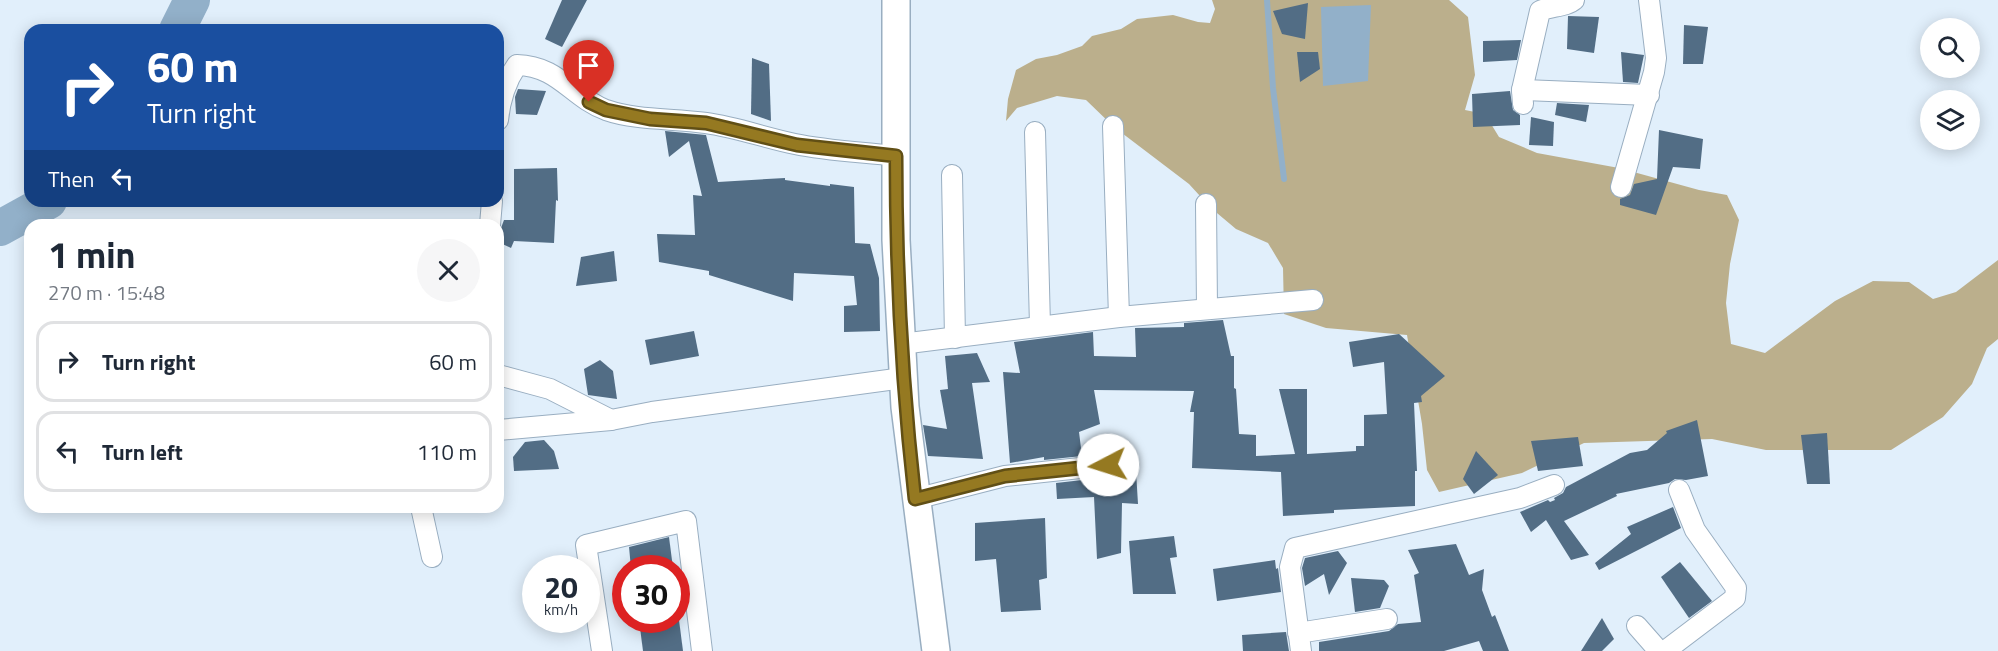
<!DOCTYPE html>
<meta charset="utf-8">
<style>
:root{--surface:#fff;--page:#f6f6f7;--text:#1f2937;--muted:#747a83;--line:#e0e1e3}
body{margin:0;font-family:"Titillium Web",sans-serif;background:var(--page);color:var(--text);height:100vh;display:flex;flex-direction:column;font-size:22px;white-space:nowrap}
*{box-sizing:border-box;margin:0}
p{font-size:20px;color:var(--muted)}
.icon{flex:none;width:33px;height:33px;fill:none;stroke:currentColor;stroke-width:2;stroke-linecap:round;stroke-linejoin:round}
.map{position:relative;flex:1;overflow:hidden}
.sheet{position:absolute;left:24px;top:219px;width:480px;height:294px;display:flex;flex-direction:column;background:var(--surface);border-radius:18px;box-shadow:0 3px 15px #0003}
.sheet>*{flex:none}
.guide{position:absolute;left:24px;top:24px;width:480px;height:183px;border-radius:18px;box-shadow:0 3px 15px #0003;background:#1a4fa0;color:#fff;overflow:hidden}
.tools{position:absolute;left:1920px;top:18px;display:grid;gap:12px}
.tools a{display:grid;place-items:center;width:60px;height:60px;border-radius:50%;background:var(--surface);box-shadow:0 3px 15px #0003;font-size:30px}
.speed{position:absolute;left:522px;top:555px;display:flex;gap:12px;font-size:30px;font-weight:700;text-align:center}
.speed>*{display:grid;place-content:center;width:78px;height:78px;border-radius:50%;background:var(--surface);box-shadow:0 3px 15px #0003;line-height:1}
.speed small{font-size:15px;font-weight:400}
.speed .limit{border:9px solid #d22;background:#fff;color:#111}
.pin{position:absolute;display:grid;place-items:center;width:51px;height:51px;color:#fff;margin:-62px -26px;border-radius:50% 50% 50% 0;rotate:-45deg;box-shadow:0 0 6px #0007}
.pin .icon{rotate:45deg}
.me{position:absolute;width:66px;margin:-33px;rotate:265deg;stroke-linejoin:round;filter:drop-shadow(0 0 4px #0008)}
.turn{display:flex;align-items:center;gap:21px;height:126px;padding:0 24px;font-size:27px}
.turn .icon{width:78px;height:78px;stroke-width:2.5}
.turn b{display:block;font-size:42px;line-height:51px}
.then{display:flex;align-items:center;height:57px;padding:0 24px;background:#0003;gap:12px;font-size:22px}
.round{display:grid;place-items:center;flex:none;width:63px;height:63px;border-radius:32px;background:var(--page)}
.headline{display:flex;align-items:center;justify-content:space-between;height:102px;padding:0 24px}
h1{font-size:36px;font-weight:700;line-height:45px}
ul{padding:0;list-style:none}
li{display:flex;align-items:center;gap:18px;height:81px;margin:0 12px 9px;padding:0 12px;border:3px solid var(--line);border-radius:18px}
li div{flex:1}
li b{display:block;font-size:22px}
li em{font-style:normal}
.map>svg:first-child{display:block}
</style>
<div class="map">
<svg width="1998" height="651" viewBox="0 0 1998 651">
<rect width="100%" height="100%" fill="#e1effb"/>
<!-- forest -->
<polygon fill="#bbaf8c" points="1212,0 1449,0 1468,17 1475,75 1465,110 1485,114 1499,137 1537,153 1619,168 1699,190 1727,195 1739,220 1730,264 1726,303 1731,344 1765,353 1835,301 1873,281 1909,282 1933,299 1956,292 1998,260 1998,339 1987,348 1972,384 1943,417 1891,450 1766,450 1712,439 1584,443 1522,473 1439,492 1427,470 1422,424 1407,335 1326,328 1284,314 1283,268 1268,243 1236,229 1211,208 1189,184 1114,127 1086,100 1057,96 1017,108 1006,121 1008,99 1016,70 1036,59 1057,55 1082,46 1092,36 1121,29 1137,19 1173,15 1198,22 1210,23 1215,9"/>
<!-- water -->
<polygon fill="#92b0c9" points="1371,5 1368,81 1323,86 1321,7"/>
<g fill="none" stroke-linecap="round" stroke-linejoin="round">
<!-- stream -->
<polyline stroke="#92b0c9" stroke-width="6" points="1267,0 1273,88 1284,179"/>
<!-- river -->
<g stroke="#92b0c9" stroke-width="36">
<polyline points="177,30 192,0"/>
<polyline points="0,228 49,201"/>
</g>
</g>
<!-- building -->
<g fill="#526d85">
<polygon points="562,0 587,0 562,47 545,39"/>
<polygon points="1308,3 1305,39 1282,34 1273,11"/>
<polygon points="1568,16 1599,17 1594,53 1567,49"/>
<polygon points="1684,25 1708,27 1703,64 1683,64"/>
<polygon points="1521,40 1517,60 1483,62 1483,41"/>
<polygon points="1297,52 1318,52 1320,69 1300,82"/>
<polygon points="1621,52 1644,55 1638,83 1623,82"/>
<polygon points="752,58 769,64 771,121 751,114"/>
<polygon points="518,89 546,91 537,115 516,114 515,97"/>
<polygon points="1510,91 1513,110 1520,115 1520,125 1473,127 1472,94"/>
<polygon points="1557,103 1589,105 1586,122 1555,115"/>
<polygon points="1531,117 1554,122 1553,146 1529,145"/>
<polygon points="1659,130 1703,139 1700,169 1673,167 1656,215 1620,205 1620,199 1630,195 1634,184 1657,179"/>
<polygon points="665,131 706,135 718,182 785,178 785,180 830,186 830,184 854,187 855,243 870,244 879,278 880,331 844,332 844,306 857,305 854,276 794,273 793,301 709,275 709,271 659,262 657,234 695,235 693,195 702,196 689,141 669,157"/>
<polygon points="557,168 558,201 556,200 554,243 514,241 511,248 498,242 498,236 504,220 514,220 514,169"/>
<polygon points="614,251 617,281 576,286 581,257"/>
<polygon points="1223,320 1231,356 1234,356 1234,388 1236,389 1239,434 1256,435 1256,456 1295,454 1279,389 1307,389 1307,454 1356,451 1356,446 1364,446 1364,415 1387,414 1384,362 1353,367 1349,342 1399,334 1445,376 1421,396 1422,402 1414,403 1417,471 1415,471 1415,506 1334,510 1334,513 1283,516 1281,472 1192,468 1194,412 1190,412 1194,391 1094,390 1100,424 1079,432 1082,456 1044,460 1044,457 1010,463 1003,372 1020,373 1014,342 1093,332 1094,356 1136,357 1135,328 1184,327 1184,323"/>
<polygon points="694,331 699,356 650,365 645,340"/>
<polygon points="977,353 990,382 972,383 983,459 928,456 923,425 947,429 940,390 948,389 945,356"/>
<polygon points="600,360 613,371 617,399 588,395 584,369"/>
<polygon points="1697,420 1708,476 1686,480 1675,479 1669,483 1616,494 1617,496 1564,521 1589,555 1571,560 1546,520 1531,532 1520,512 1548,500 1550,502 1555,500 1554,498 1563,493 1566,487 1630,453 1647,450 1667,433 1666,431"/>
<polygon points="1827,433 1830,484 1807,484 1801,435"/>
<polygon points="1578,437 1583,466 1538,471 1531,441"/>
<polygon points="544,440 554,451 559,469 514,471 513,457 525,442"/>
<polygon points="1476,451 1498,475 1474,494 1463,479"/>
<polygon points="1136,471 1138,504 1122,503 1121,553 1097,559 1094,497 1057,499 1056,483 1109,477 1117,473"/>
<polygon points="1673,507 1681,528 1599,570 1595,563 1631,534 1627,527"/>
<polygon points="1045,518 1047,578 1039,580 1041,610 1001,612 996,559 975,561 975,523"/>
<polygon points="1174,536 1177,557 1170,558 1176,594 1133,594 1129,541"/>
<polygon points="669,537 673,568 631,568 629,547"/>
<polygon points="1456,544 1469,575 1484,569 1482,590 1492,617 1495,615 1509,651 1483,651 1479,641 1444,651 1319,651 1319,642 1389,631 1398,624 1421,622 1414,575 1419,573 1408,550"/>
<polygon points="1338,551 1347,563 1329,595 1324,574 1305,586 1302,568 1305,558"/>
<polygon points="1275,560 1276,569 1278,568 1281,592 1217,601 1213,569"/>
<polygon points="1680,562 1712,601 1689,618 1661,577"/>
<polygon points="1351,578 1384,580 1389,586 1380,608 1355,612"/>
<polygon points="1602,618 1614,639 1602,651 1581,651"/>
<polygon points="639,620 679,620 683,651 643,651"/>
<polygon points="1286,632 1289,651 1243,651 1242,635"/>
</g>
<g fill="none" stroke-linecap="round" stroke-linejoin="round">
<!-- street casing -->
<g stroke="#99aec1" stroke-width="22">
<g id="street">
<polyline points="1522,90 1649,95"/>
<path d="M1523,104L1522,90L1540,11C1550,6 1566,7 1574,0"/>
<path d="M498,120C500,100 506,81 517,65C559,66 571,97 606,110C638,121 673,118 706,123C736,127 765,138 795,144C828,151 863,152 896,156"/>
<polyline points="1113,126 1119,317"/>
<polyline points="1035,132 1040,326"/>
<polyline points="952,175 955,338"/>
<polyline points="1621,187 1654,72 1656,58 1649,0"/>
<polyline points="1206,204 1207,308"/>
<polyline points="490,225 492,201"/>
<polyline points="901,344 1119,317 1313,300"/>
<polyline points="498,375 550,389 611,420 652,412 903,378"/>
<polyline points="498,430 611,420"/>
<polyline points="915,499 1005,476 1108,465"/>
<polyline points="421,507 432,557"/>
<polyline points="1637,626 1659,651"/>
<polyline points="1298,633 1387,619"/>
<polyline points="602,651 586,545 686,521 702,651"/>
<polyline points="1301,651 1290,567 1295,548 1520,498 1554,485"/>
<polyline points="1665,651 1735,598 1736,588 1695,530 1679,490"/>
</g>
</g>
<!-- secondary casing -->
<g stroke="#99aec1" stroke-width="30">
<polyline id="secondary" points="896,0 896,240 905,407 936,651"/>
</g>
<!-- street -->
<use href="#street" stroke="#fff" stroke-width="20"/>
<!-- secondary -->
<use href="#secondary" stroke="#fff" stroke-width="27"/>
</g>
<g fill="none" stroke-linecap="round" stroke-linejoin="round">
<!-- route casing -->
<g stroke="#614f15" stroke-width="15">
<path id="route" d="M589,102L606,110L650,119L706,123L797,145L896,156C896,271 902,385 915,499L1005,476L1108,465"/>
</g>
<!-- route -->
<use href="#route" stroke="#957921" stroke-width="10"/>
</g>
</svg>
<div class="tools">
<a><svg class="icon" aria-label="search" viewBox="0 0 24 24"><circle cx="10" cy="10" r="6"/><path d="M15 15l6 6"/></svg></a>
<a><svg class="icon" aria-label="layers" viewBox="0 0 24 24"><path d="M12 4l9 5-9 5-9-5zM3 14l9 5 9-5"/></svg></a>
</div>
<div class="speed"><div>20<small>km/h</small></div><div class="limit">30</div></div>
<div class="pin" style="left:589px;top:102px;background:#d93025"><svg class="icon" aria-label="arrive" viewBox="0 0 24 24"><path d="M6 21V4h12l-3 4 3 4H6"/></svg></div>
<svg class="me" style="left:1108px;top:465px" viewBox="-20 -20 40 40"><circle r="19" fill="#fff"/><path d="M0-13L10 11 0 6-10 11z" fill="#957921"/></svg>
<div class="guide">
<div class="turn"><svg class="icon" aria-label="right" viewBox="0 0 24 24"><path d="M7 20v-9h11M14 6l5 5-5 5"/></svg><div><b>60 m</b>Turn right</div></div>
<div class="then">Then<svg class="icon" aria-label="left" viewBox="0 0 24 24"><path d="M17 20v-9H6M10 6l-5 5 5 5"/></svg></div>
</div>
<section class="sheet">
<div class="headline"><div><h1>1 min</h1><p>270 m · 15:48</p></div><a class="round"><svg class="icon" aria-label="close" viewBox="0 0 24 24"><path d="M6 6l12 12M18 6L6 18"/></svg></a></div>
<ul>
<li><svg class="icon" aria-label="right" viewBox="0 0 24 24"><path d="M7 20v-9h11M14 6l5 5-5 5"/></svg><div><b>Turn right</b></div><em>60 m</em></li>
<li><svg class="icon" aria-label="left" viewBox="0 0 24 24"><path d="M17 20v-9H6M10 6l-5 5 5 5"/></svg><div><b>Turn left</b></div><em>110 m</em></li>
</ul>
</section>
</div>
